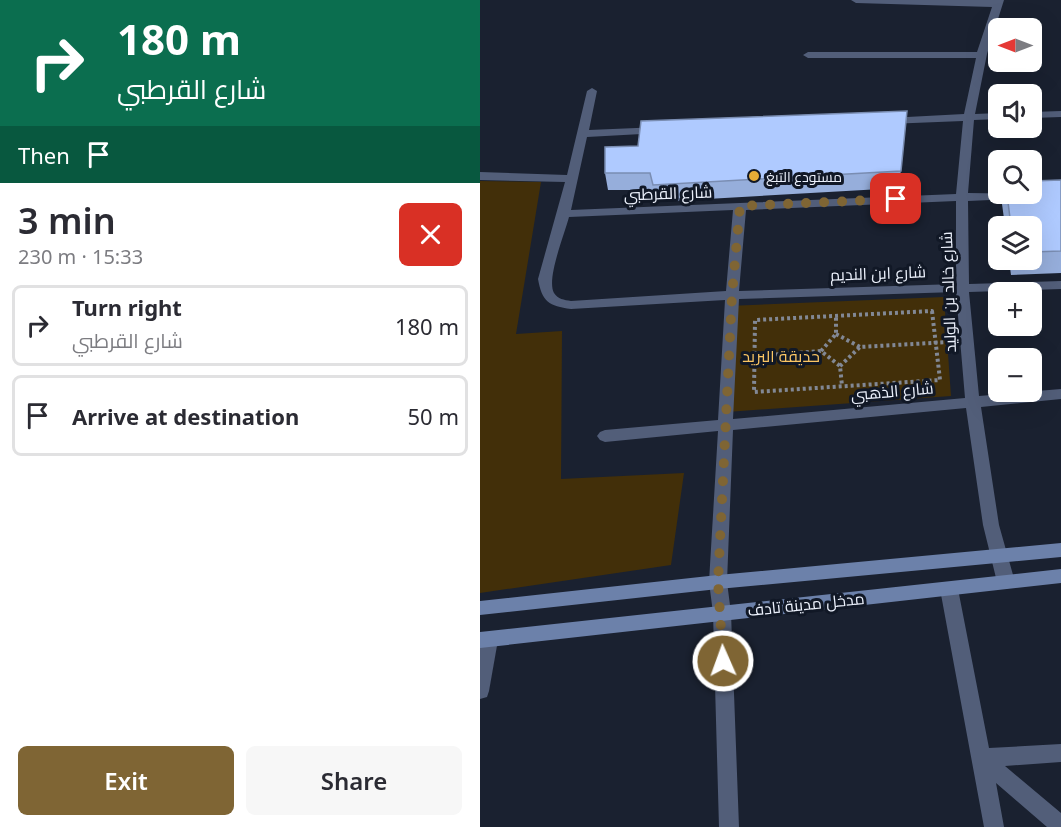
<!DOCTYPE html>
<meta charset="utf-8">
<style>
:root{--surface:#fff;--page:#f7f7f7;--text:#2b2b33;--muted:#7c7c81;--line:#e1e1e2;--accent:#7f6534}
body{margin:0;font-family:"Noto Sans",Cairo,sans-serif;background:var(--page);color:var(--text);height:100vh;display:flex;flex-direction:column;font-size:22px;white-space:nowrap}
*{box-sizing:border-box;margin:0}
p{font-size:20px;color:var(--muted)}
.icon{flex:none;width:33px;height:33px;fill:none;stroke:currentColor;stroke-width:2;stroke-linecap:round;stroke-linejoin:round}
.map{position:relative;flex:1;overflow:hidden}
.panel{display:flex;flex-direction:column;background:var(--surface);width:480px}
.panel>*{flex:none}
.guide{background:#0b6e4f;color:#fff;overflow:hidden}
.needle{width:39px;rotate:270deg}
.controls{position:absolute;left:508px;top:18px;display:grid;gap:12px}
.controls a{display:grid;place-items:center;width:54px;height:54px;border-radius:9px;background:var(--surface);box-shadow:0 6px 24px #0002;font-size:30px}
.pin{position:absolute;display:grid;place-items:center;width:51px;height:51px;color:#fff;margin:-26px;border-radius:12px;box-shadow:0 3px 9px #0006}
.me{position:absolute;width:66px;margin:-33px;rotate:358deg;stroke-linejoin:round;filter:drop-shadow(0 0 4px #0008)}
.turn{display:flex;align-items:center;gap:21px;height:126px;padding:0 18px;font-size:27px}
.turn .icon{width:78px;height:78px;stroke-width:2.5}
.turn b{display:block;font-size:42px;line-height:51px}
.then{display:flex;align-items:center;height:57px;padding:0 18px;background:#0003;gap:12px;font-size:22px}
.round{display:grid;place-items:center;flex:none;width:63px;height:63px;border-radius:9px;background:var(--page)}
.headline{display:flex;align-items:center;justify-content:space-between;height:102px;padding:0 18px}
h1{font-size:36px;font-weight:600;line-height:45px}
.cta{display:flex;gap:12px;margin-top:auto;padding:12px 18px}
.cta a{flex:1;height:69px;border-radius:9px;background:var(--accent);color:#fff;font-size:24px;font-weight:600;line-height:69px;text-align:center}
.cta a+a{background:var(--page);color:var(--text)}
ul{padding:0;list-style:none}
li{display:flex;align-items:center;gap:18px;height:81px;margin:0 12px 9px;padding:0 6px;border:3px solid var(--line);border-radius:9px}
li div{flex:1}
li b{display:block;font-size:22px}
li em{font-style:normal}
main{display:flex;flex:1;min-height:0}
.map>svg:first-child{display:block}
</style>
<main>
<section class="panel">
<div class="guide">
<div class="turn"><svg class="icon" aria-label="right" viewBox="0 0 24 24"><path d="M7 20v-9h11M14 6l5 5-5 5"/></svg><div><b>180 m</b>شارع القرطبي</div></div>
<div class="then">Then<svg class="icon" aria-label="arrive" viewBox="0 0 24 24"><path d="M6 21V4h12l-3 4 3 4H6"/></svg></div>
</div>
<div class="headline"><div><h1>3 min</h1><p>230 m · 15:33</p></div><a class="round" style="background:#d93025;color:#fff"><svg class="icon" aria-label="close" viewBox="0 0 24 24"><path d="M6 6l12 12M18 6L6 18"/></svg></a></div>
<ul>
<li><svg class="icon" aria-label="right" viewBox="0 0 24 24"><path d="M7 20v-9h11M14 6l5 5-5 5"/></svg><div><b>Turn right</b><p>شارع القرطبي</p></div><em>180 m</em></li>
<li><svg class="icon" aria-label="arrive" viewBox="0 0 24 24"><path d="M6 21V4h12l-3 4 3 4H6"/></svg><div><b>Arrive at destination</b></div><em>50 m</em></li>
</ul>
<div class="cta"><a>Exit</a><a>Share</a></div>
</section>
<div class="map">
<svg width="581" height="827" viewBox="0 0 581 827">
<rect width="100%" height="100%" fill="#1a2130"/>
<!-- green -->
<g fill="#422f09">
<polygon points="0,181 61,182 36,334 82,331 81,479 204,473 191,565 0,593"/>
<polygon points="464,297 471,396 247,412 247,306"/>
</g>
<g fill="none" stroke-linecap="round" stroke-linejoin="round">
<!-- path -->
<g stroke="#828895" stroke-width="4" stroke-dasharray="3 3" stroke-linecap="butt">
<polygon points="452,311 460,380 274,392 275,320"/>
<polyline points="356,334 380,347"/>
<polyline points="341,351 356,334 356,316"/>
<polyline points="266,357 341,351 360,366 362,386"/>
<polyline points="360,366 380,347 469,342"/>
</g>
<!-- minor -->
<g fill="#525e79" fill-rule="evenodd">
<path d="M371,0H524L507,54L495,114L519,113V119L494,120L488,193L552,194V191L581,189V197L488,201L489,284L581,281V289L489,292L499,396L581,389V399L501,407L519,525L535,582L532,587L526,589L520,587L517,582L503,525L486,408L253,430L247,582L251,613L259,827H239L233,613L229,582L238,431L125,442L120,440L117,436L120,432L125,430L238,420L245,300L91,309C69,306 62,302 58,279L85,182L0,180V172L87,175L107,91L112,88L117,91L109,130L180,127L186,130L180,133L107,137L91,210L476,194L483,121L408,124L402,121L408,118L484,114L496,58H328L323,55L328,52H497L512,7L376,3ZM476,201V284L259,291L266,210ZM253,210L246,291L91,301C84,300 78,299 74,293C66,279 85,233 89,217ZM476,292L485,398L253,419L259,299Z"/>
<polygon points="581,111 581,117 552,118 552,112"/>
<polygon points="469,582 475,584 478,589 509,748 581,744 581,762 525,766 581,813 581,827 567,827 516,783 524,827 504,827 460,589 463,584"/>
<polygon points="9,632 15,635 18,640 9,691 7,697 0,699 0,640 3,635"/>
</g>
<!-- secondary -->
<g fill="#6c81aa" fill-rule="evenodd">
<polygon points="581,543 581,557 238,589 0,615 0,601 238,575"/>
<polygon points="581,569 581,583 0,648 0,632"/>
</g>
</g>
<!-- wall -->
<g fill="#96aedb">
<polygon points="519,29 519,62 545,62 545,65 508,62 509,51"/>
<polygon points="427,111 419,188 174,202 171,190 128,190 125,173 158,146"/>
<polygon points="581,180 581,273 531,275 529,260 552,260 552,226 525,226 522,204 524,194 552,194"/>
</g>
<!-- building -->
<g fill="#afcaff" stroke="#7a8db2" stroke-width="1.5">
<polygon points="515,29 519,29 519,51 509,51"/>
<polygon points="427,111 421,171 173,185 170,173 125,173 125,147 158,146 161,121"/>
<polygon points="581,180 581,251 552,252 552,226 531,226 527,194 552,194 552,181"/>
</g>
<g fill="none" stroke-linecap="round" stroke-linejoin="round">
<!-- route -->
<polyline stroke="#7f6534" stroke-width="10" stroke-dasharray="0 18" points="243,661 238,582 252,295 260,206 416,199"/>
</g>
<!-- markers -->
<circle fill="#e6ac36" stroke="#111826" stroke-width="2" cx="274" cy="176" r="6"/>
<g text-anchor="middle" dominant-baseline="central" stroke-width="6" stroke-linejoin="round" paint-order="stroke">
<!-- far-poi labels -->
<g font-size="14" fill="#ecf1fc" stroke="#111826" text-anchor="start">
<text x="286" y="176">مستودع التبغ</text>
</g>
<!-- street labels -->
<g font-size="16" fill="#ecf1fc" stroke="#111826">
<text transform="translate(188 193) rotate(-2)">شارع القرطبي</text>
<text transform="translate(398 273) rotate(-2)">شارع ابن النديم</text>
<text transform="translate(468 292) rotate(-92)">شارع خالد بن الوليد</text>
<text transform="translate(412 391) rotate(-5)">شارع الذهبي</text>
<text transform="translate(326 604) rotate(-6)">مدخل مدينة تادف</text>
</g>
<!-- park labels -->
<g font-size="16" fill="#fbc664" stroke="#111826">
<text x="301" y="356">حديقة البريد</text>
</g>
</g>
</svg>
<div class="controls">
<a><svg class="needle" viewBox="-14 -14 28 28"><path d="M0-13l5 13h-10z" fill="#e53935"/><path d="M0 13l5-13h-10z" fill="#7c7c81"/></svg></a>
<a><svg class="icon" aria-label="sound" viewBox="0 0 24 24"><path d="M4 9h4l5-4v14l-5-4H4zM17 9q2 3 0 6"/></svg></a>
<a><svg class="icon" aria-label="search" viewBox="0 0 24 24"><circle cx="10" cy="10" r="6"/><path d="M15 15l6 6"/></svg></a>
<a><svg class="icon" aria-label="layers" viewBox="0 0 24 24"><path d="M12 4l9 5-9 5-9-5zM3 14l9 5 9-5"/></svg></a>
<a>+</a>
<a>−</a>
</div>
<div class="pin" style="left:416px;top:199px;background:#d93025"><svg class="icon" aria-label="arrive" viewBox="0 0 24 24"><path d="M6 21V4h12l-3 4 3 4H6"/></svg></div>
<svg class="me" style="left:243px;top:661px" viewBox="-20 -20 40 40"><circle r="17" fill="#7f6534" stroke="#fff" stroke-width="3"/><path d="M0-11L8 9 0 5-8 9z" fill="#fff"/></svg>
</div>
</main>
